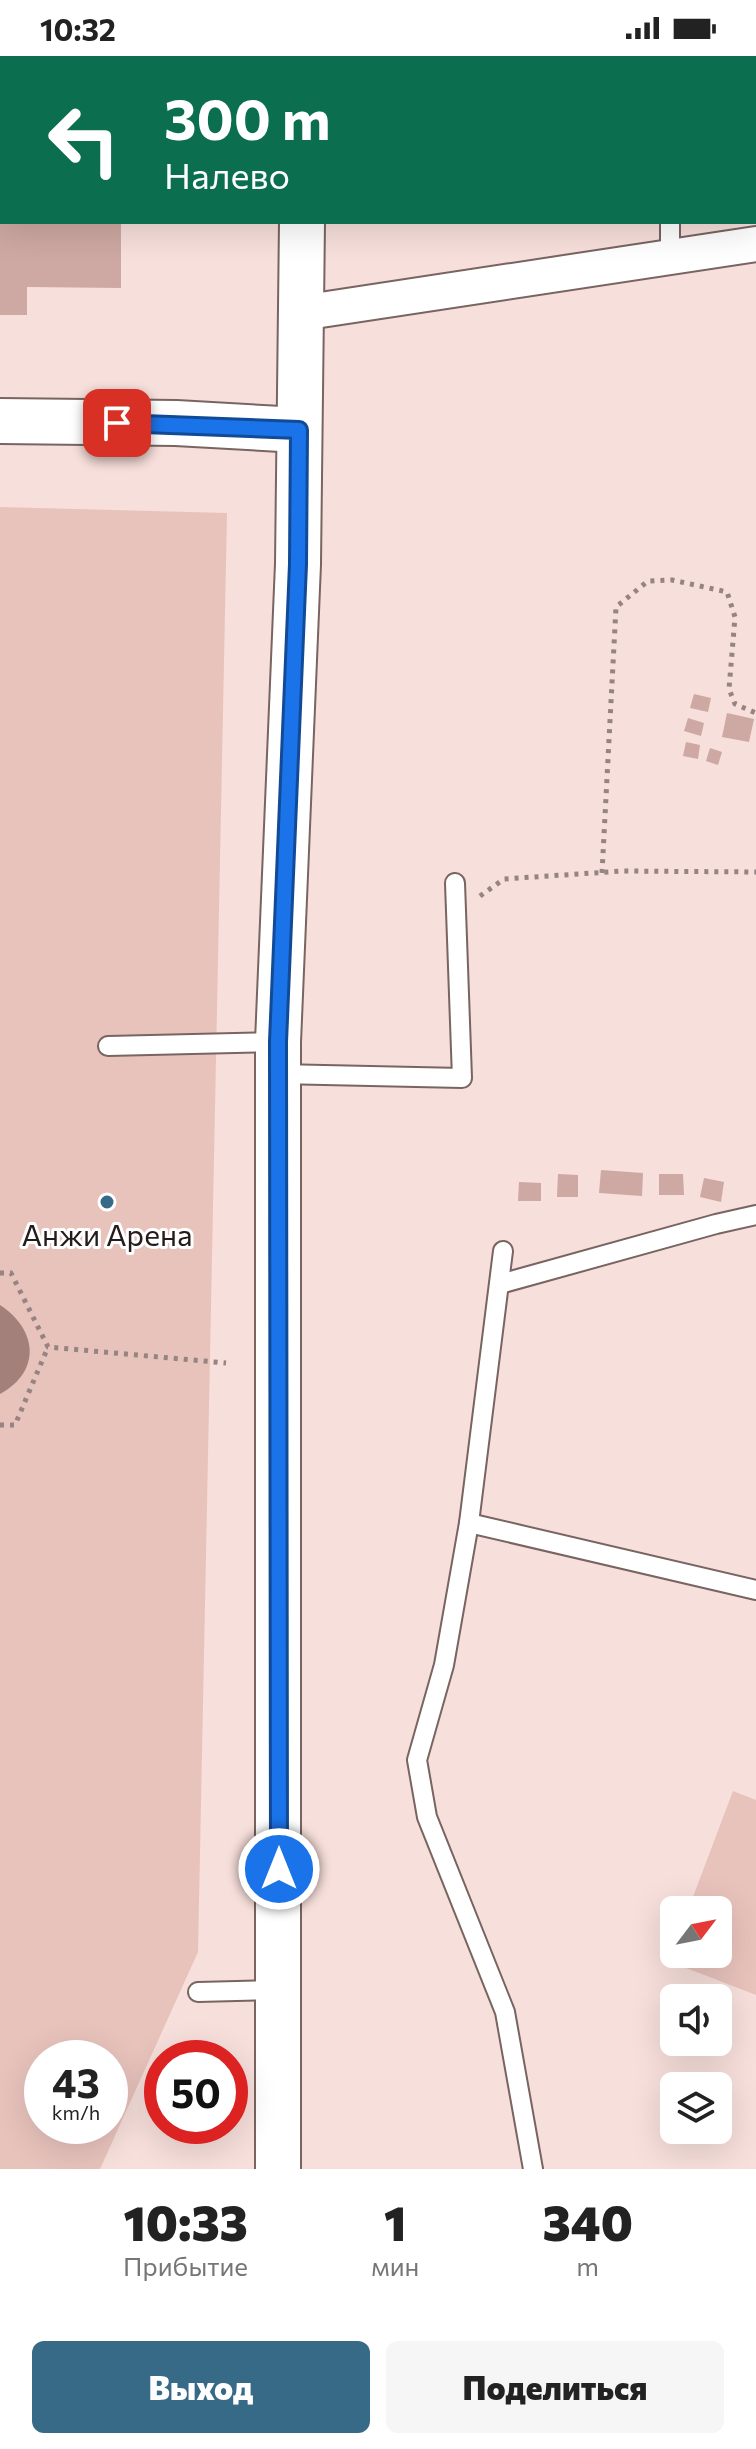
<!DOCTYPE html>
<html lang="ru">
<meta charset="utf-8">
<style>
:root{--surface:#fff;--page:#f6f6f6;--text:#222;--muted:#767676;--accent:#366a87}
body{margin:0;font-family:Commissioner,sans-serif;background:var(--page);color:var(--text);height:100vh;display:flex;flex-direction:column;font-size:30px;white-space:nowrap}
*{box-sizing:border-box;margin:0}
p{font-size:26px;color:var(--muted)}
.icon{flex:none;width:44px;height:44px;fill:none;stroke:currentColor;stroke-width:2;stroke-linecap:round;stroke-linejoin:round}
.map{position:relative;height:2113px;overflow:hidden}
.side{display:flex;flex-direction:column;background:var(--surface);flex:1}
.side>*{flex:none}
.hud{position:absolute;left:0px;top:0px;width:756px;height:168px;box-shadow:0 8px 32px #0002;background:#0b6e4f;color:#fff;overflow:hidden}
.needle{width:52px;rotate:58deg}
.controls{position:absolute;left:660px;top:1840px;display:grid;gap:16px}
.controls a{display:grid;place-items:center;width:72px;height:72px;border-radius:12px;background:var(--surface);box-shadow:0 8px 32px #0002;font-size:40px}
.speed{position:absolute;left:24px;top:1984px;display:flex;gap:16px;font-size:40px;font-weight:700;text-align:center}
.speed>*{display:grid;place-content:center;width:104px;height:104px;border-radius:50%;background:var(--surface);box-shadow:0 8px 32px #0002;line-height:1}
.speed small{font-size:20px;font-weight:400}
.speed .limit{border:12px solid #d22;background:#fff;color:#111}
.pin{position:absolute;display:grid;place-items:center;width:68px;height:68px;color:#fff;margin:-34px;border-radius:16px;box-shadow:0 4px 12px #0006}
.me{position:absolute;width:88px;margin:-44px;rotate:0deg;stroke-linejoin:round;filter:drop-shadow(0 0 6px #0008)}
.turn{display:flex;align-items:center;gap:28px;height:168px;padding:0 32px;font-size:36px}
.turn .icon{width:104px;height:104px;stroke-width:2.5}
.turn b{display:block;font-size:56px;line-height:68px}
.eta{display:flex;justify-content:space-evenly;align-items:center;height:136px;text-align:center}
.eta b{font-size:48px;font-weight:800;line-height:56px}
.action{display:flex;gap:16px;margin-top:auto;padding:16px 32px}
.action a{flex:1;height:92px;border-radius:12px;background:var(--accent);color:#fff;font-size:32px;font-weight:800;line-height:92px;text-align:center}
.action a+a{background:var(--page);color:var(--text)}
.status{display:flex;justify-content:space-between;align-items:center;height:56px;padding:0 40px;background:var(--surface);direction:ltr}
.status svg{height:22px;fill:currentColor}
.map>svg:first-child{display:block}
</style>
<div class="status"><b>10:32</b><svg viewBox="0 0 49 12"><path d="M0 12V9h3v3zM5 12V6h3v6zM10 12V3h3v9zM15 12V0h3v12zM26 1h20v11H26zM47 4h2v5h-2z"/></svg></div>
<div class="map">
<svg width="756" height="2113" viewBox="0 0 756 2113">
<rect width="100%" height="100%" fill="#f7dfdb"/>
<!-- green -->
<g fill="#e8c3bc" fill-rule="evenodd">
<path d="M0,451L227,457L198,1896L100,2113H0ZM42,2002H110V2070H42Z"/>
<polygon points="733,1735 756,1744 756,1939 668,1905 674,1890 674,1898 718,1898 718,1854 688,1854"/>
</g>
<!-- water -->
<path fill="#a3807a" d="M0,1249C37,1273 42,1315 0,1338Z"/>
<!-- building -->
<g fill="#cea8a2">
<polygon points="0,166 121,166 121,232 27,231 27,259 0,259"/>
<polygon points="694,638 711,642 708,656 690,652"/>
<polygon points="727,657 754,663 749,686 722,681"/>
<polygon points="688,662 704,667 701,680 684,675"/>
<polygon points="686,686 700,689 698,703 683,700"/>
<polygon points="710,692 722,696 718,709 706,705"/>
<polygon points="601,1114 643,1117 642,1140 599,1137"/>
<polygon points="558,1118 578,1119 578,1141 557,1141"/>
<polygon points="659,1118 683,1118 684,1139 659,1139"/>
<polygon points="704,1122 724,1126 721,1146 700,1141"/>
<polygon points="519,1126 541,1127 541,1145 518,1145"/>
</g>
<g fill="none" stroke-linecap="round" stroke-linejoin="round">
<!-- service casing -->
<g stroke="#786460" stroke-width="22">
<g id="service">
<polyline points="670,0 670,2"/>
<polyline points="670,166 670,200"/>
<polyline points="108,990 278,986"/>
<polyline points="278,1018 462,1022 455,827"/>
<polyline points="503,1195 469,1467 444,1609 417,1704 427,1761 505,1956 533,2113"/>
<polyline points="500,1228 716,1168 756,1159"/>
<polyline points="469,1467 756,1534"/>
<polyline points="198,1936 278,1934"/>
</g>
</g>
<!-- minor casing -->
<g stroke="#786460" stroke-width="38">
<polyline id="minor" points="301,257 756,188"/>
</g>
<!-- tertiary casing -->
<g stroke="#786460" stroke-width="48">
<polyline id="tertiary" points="0,365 176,367 299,374"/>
</g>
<!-- secondary casing -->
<g stroke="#786460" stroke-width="48">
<g id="secondary">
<polyline points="305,2 306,0"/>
<polyline points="278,2113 278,986 298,508 302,166"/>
</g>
</g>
<!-- path -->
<g stroke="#958481" stroke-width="5" stroke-dasharray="4 6" stroke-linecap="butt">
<polyline points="602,817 616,551 648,525 672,524 727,536 735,561 729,633 735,648 756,657"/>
<polyline points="480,840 504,823 623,815 756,816"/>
<polyline points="0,1217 11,1217 48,1291 226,1307"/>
<polyline points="0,1369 15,1369 48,1291"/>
</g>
<!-- service -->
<use href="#service" stroke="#fff" stroke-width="18"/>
<!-- minor -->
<use href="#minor" stroke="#fff" stroke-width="34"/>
<!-- tertiary -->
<use href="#tertiary" stroke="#fff" stroke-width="44"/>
<!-- secondary -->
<use href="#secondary" stroke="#fff" stroke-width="44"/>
</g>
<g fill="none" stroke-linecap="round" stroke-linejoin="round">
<!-- route casing -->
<g stroke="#114b97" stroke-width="20">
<polyline id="route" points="117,367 299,374 298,508 278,986 279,1813"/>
</g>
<!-- route -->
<use href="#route" stroke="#1a73e8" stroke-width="14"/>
</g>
<!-- markers -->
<circle fill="#366a87" stroke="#fff" stroke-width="3" cx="107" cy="1146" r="8"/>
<g text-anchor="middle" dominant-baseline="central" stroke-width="6" stroke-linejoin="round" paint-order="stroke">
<!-- poi labels -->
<g font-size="30" fill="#241b1a" stroke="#fff">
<text x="107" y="1177">Анжи Арена</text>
</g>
</g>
</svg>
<div class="controls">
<a><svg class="needle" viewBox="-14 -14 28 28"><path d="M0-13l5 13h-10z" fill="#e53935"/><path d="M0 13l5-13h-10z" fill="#767676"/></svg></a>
<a><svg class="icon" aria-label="sound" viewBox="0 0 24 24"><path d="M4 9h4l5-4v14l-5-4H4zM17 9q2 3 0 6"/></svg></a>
<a><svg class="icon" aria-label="layers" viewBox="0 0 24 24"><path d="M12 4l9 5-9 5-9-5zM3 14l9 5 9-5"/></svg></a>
</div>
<div class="speed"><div>43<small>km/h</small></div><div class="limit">50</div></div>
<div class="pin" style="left:117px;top:367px;background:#d93025"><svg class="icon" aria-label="arrive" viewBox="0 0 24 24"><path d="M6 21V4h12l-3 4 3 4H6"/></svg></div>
<svg class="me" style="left:279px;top:1813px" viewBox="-20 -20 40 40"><circle r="17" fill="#1a73e8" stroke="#fff" stroke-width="3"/><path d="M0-11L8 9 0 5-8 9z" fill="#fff"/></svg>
<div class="hud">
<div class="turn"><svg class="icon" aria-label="left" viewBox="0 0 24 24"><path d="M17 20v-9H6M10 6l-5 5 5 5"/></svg><div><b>300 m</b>Налево</div></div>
</div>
</div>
<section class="side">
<div class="eta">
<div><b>10:33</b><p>Прибытие</p></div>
<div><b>1</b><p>мин</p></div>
<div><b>340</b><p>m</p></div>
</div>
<div class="action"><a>Выход</a><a>Поделиться</a></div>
</section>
